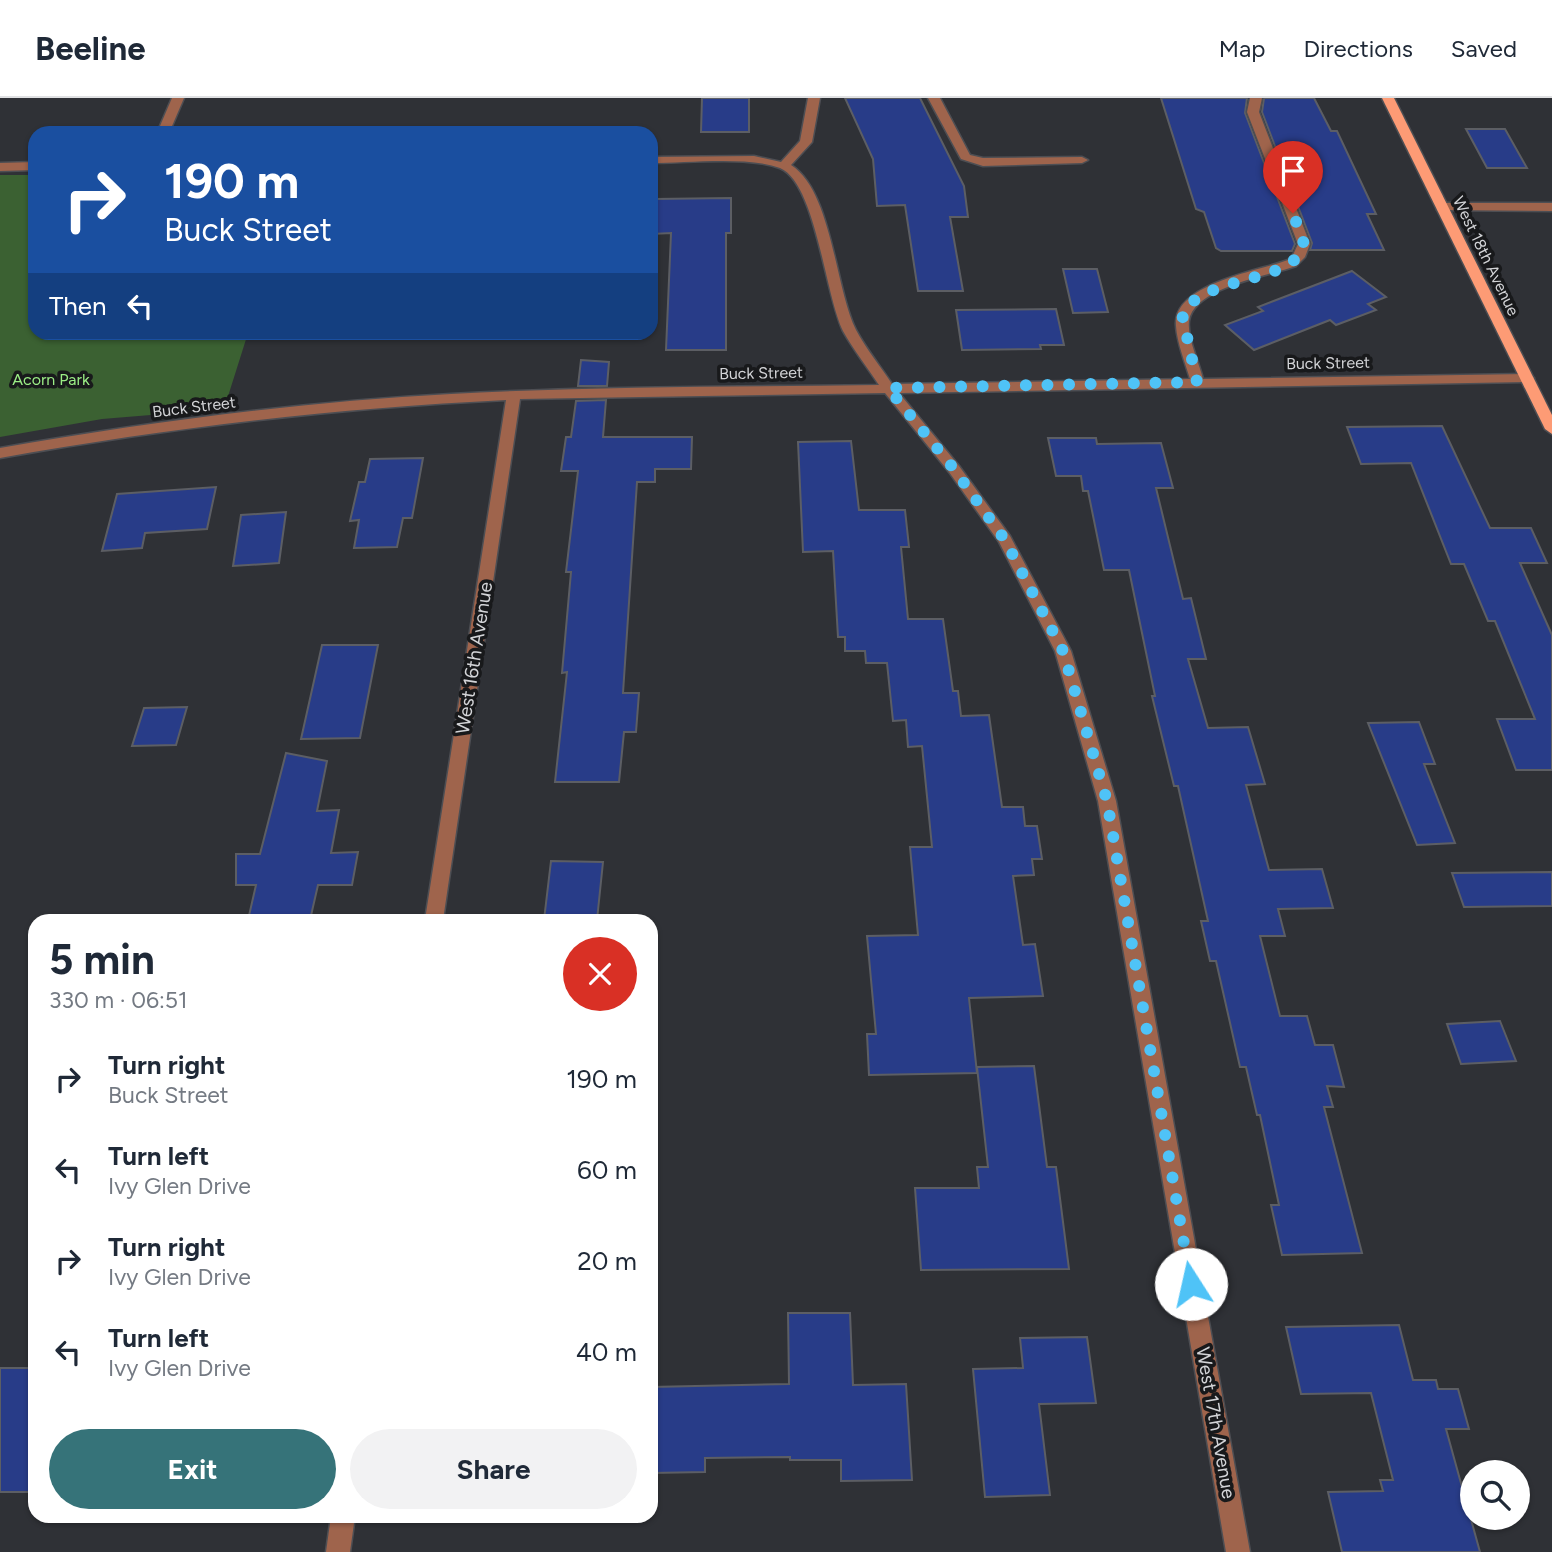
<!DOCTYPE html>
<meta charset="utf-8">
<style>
:root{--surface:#fff;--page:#f2f2f3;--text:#1f2937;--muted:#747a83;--line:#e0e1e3;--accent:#367379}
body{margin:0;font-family:Figtree,sans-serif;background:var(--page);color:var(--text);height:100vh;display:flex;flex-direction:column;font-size:26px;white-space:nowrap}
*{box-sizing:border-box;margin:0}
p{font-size:23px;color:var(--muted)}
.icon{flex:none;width:38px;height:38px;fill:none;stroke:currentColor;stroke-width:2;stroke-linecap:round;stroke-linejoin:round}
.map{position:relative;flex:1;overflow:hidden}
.drawer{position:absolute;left:28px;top:816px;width:630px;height:609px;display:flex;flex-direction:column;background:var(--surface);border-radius:21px;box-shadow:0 2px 5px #0004}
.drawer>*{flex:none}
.hud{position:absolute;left:28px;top:28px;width:630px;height:214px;border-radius:21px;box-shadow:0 2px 5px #0004;background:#1a4fa0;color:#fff;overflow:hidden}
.fabs{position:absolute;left:1460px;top:1362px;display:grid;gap:14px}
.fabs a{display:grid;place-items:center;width:70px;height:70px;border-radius:50%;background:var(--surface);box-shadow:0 2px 5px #0004;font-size:35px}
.pin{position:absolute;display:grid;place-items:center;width:60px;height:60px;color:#fff;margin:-72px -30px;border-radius:50% 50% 50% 0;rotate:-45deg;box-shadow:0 0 7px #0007}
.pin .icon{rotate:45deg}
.me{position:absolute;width:77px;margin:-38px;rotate:350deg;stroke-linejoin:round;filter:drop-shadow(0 0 5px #0008)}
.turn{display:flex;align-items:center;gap:24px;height:147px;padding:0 21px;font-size:32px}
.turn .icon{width:91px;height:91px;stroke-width:2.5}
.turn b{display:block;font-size:49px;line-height:60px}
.then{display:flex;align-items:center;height:66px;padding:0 21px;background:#0003;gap:14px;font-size:26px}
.round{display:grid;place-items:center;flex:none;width:74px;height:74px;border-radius:37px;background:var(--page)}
.summary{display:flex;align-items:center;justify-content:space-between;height:119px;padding:0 21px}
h1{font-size:42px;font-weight:700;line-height:52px}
.primary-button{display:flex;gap:14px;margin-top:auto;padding:14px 21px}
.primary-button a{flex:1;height:80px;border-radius:42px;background:var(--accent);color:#fff;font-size:28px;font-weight:700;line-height:80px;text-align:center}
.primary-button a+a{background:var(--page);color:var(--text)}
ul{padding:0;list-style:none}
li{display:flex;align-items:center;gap:21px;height:91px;padding:0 21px}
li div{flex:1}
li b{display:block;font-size:26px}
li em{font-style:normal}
header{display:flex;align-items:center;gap:42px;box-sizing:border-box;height:98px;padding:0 35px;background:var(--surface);border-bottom:2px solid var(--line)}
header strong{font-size:33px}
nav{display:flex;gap:38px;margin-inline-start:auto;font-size:24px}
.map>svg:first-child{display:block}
</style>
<header>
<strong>Beeline</strong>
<nav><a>Map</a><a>Directions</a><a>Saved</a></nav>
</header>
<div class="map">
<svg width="1552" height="1454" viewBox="0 0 1552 1454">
<rect width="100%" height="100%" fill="#2f3136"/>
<!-- green -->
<polygon fill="#3b6132" points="0,77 35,77 35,234 248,235 224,311 102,321 0,339"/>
<!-- building -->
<g fill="#283c88" stroke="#5c5e64" stroke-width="2">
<polygon points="702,0 749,0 749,34 701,34"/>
<polygon points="845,0 920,0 964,88 968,119 950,119 963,193 918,193 905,107 877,108 873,61"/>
<polygon points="1161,0 1247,0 1245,15 1295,146 1292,153 1221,153 1216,150 1204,114 1196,111"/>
<polygon points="1264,0 1314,0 1331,33 1337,33 1376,116 1367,116 1384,152 1310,152 1312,145 1262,14"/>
<polygon points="1466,31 1505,31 1527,70 1487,70"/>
<polygon points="731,100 731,135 726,135 726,252 666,252 671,135 652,136 654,101"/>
<polygon points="1063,171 1097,171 1108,214 1073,215"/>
<polygon points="1352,173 1386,199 1368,206 1376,212 1336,227 1330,222 1254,252 1225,227 1263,213 1258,209"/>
<polygon points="1056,211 1064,247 1040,247 1041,251 962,252 956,212"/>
<polygon points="581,262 609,264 607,288 578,288"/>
<polygon points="606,302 603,339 692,339 691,371 655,371 655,384 637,384 623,595 639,595 636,634 624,634 619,684 555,684 567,574 562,575 571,474 566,474 578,373 561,373 566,339 571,339 576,303"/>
<polygon points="1442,328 1490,430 1531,430 1547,465 1520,465 1552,537 1552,672 1516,672 1497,621 1535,621 1495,523 1488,523 1464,466 1451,466 1411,365 1361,366 1347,329"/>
<polygon points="1048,340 1096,340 1097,346 1161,345 1173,390 1156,390 1183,501 1191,500 1206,561 1188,561 1208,630 1248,629 1265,686 1246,687 1269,772 1322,771 1333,810 1278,811 1285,838 1260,838 1280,918 1307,918 1315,947 1333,947 1344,989 1327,988 1333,1009 1324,1009 1362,1155 1282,1157 1271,1107 1279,1107 1260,1017 1257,1017 1246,969 1240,969 1216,863 1210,863 1201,823 1208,823 1178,688 1174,688 1152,598 1155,598 1129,472 1104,472 1088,393 1083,393 1081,378 1056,378"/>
<polygon points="851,343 859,412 905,412 909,449 901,449 908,521 943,521 953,593 958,593 961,618 989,617 1002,709 1023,709 1025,728 1037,728 1042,761 1032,761 1034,777 1013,778 1023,847 1035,846 1043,898 969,900 977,975 869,977 867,936 876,936 867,838 918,837 910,749 932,749 922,648 908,649 906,622 893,623 887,565 866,565 865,553 845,553 845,539 838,539 833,453 803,454 798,344"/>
<polygon points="423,360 412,420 403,420 397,449 354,450 359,422 350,423 359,384 365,384 370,361"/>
<polygon points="216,389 207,431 145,435 142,450 102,453 117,396"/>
<polygon points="286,414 279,465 233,468 241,417"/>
<polygon points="322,547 378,547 360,640 301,641"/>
<polygon points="187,609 176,647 132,648 144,610"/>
<polygon points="1419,624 1435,666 1424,666 1455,745 1417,747 1368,625"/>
<polygon points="286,655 327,663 317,713 339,712 331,755 358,754 352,787 318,787 310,822 248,822 256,787 236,787 236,756 260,756"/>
<polygon points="551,763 603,764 597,822 544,822"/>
<polygon points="1552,774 1552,808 1464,809 1452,775"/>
<polygon points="1500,923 1516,963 1461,966 1447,926"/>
<polygon points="1034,968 1047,1069 1056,1069 1069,1171 921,1172 915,1090 979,1090 977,1069 988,1069 977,969"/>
<polygon points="788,1215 850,1215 853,1287 906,1286 912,1382 841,1383 841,1362 790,1362 790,1359 705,1360 705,1374 651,1375 651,1289 789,1286"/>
<polygon points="1399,1227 1413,1282 1436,1282 1438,1291 1458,1291 1469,1331 1446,1331 1480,1454 1342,1454 1328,1394 1383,1393 1380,1382 1393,1382 1371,1295 1301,1296 1286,1229"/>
<polygon points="1087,1239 1096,1305 1039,1306 1050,1397 985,1399 973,1271 1023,1270 1020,1240"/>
<rect x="0" y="1270" width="35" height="124"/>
</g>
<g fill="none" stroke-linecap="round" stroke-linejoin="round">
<!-- minor casing -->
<g stroke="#4d4e53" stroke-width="3">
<g id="minor">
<polygon points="172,0 184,0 169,35 157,35"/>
<path d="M808,0H820L812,44L791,67C832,93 835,190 856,232C866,251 881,269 892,286L1190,281C1185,264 1177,245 1176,228C1172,186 1259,173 1288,162L1293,157L1298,146L1247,14L1250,0H1262L1259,14L1310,146L1305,159L1296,168C1269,178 1194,189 1189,223C1187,240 1199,264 1203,281L1527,276L1534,280L1527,284L899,295L959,368L1010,438L1071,553L1116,703L1250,1454H1226L1098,703L1055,553L999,444L949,374L885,295L520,301L443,822H425L506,302C336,310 168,330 0,360V350C149,324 300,304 451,296C593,288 736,289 879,287C867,269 853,251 843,233C825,197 816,85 780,70C749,58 686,65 651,65V59L754,58L781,64L800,43Z"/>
<polygon points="928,0 940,0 970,57 983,60 1082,59 1088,62 1082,65 983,68 961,61"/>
<polygon points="35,64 35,72 0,73 0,65"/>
<polygon points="1441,105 1552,105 1552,113 1437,112 1437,106"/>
<polygon points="331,1418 355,1418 350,1454 326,1454"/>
</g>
</g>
<!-- major casing -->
<g stroke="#4d4e53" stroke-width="3">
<polygon id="major" points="1382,0 1394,0 1552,317 1552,336 1545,331"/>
</g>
<!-- minor -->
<use href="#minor" fill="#9f644c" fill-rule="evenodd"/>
<!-- major -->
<use href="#major" fill="#fd9b75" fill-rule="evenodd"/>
</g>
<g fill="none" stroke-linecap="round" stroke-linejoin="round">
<!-- route -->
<path stroke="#4fc3f7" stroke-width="12" stroke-dasharray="0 21.6" d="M1191,1186L1107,703L1063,553L1005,442L954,371L888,290L1197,284L1182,216C1206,175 1295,187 1304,146L1293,115"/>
</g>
<g text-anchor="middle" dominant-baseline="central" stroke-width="7" stroke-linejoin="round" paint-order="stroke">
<!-- far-street labels -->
<g font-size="16" fill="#d3d4d7" stroke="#18191b">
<text transform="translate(1486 158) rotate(64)">West 18th Avenue</text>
<text transform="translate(1328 265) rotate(-1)">Buck Street</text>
<text transform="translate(761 275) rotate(-1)">Buck Street</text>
<text transform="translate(194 309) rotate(-7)">Buck Street</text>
</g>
<!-- far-park labels -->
<g font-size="16" fill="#9bed86" stroke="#18191b">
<text x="51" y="281">Acorn Park</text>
</g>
<!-- street labels -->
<g font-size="19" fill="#d3d4d7" stroke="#18191b">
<text transform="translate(474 560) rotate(-81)">West 16th Avenue</text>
<text transform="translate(1216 1325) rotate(80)">West 17th Avenue</text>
</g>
</g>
</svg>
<div class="fabs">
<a><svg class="icon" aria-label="search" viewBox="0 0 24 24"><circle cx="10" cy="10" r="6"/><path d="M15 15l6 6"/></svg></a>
</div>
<div class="pin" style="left:1293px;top:115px;background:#d93025"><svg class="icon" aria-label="arrive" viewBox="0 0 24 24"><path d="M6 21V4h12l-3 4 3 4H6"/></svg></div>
<svg class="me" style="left:1191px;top:1186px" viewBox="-20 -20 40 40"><circle r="19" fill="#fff"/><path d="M0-13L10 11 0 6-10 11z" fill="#4fc3f7"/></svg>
<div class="hud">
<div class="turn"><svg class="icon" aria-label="right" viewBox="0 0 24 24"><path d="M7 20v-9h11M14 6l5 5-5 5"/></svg><div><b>190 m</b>Buck Street</div></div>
<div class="then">Then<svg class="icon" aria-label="left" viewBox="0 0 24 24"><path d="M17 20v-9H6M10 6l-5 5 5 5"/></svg></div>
</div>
<section class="drawer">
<div class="summary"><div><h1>5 min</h1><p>330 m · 06:51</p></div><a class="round" style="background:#d93025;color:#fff"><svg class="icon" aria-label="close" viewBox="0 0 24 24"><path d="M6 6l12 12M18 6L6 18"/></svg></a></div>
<ul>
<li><svg class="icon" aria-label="right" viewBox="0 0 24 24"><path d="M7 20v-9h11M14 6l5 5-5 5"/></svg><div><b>Turn right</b><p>Buck Street</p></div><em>190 m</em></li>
<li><svg class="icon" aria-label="left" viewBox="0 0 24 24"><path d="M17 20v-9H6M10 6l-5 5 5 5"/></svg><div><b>Turn left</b><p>Ivy Glen Drive</p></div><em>60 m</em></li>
<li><svg class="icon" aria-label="right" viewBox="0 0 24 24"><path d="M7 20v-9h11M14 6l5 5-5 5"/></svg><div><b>Turn right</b><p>Ivy Glen Drive</p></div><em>20 m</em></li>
<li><svg class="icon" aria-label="left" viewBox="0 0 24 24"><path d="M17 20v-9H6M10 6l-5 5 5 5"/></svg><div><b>Turn left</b><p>Ivy Glen Drive</p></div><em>40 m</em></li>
</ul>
<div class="primary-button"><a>Exit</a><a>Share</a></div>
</section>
</div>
